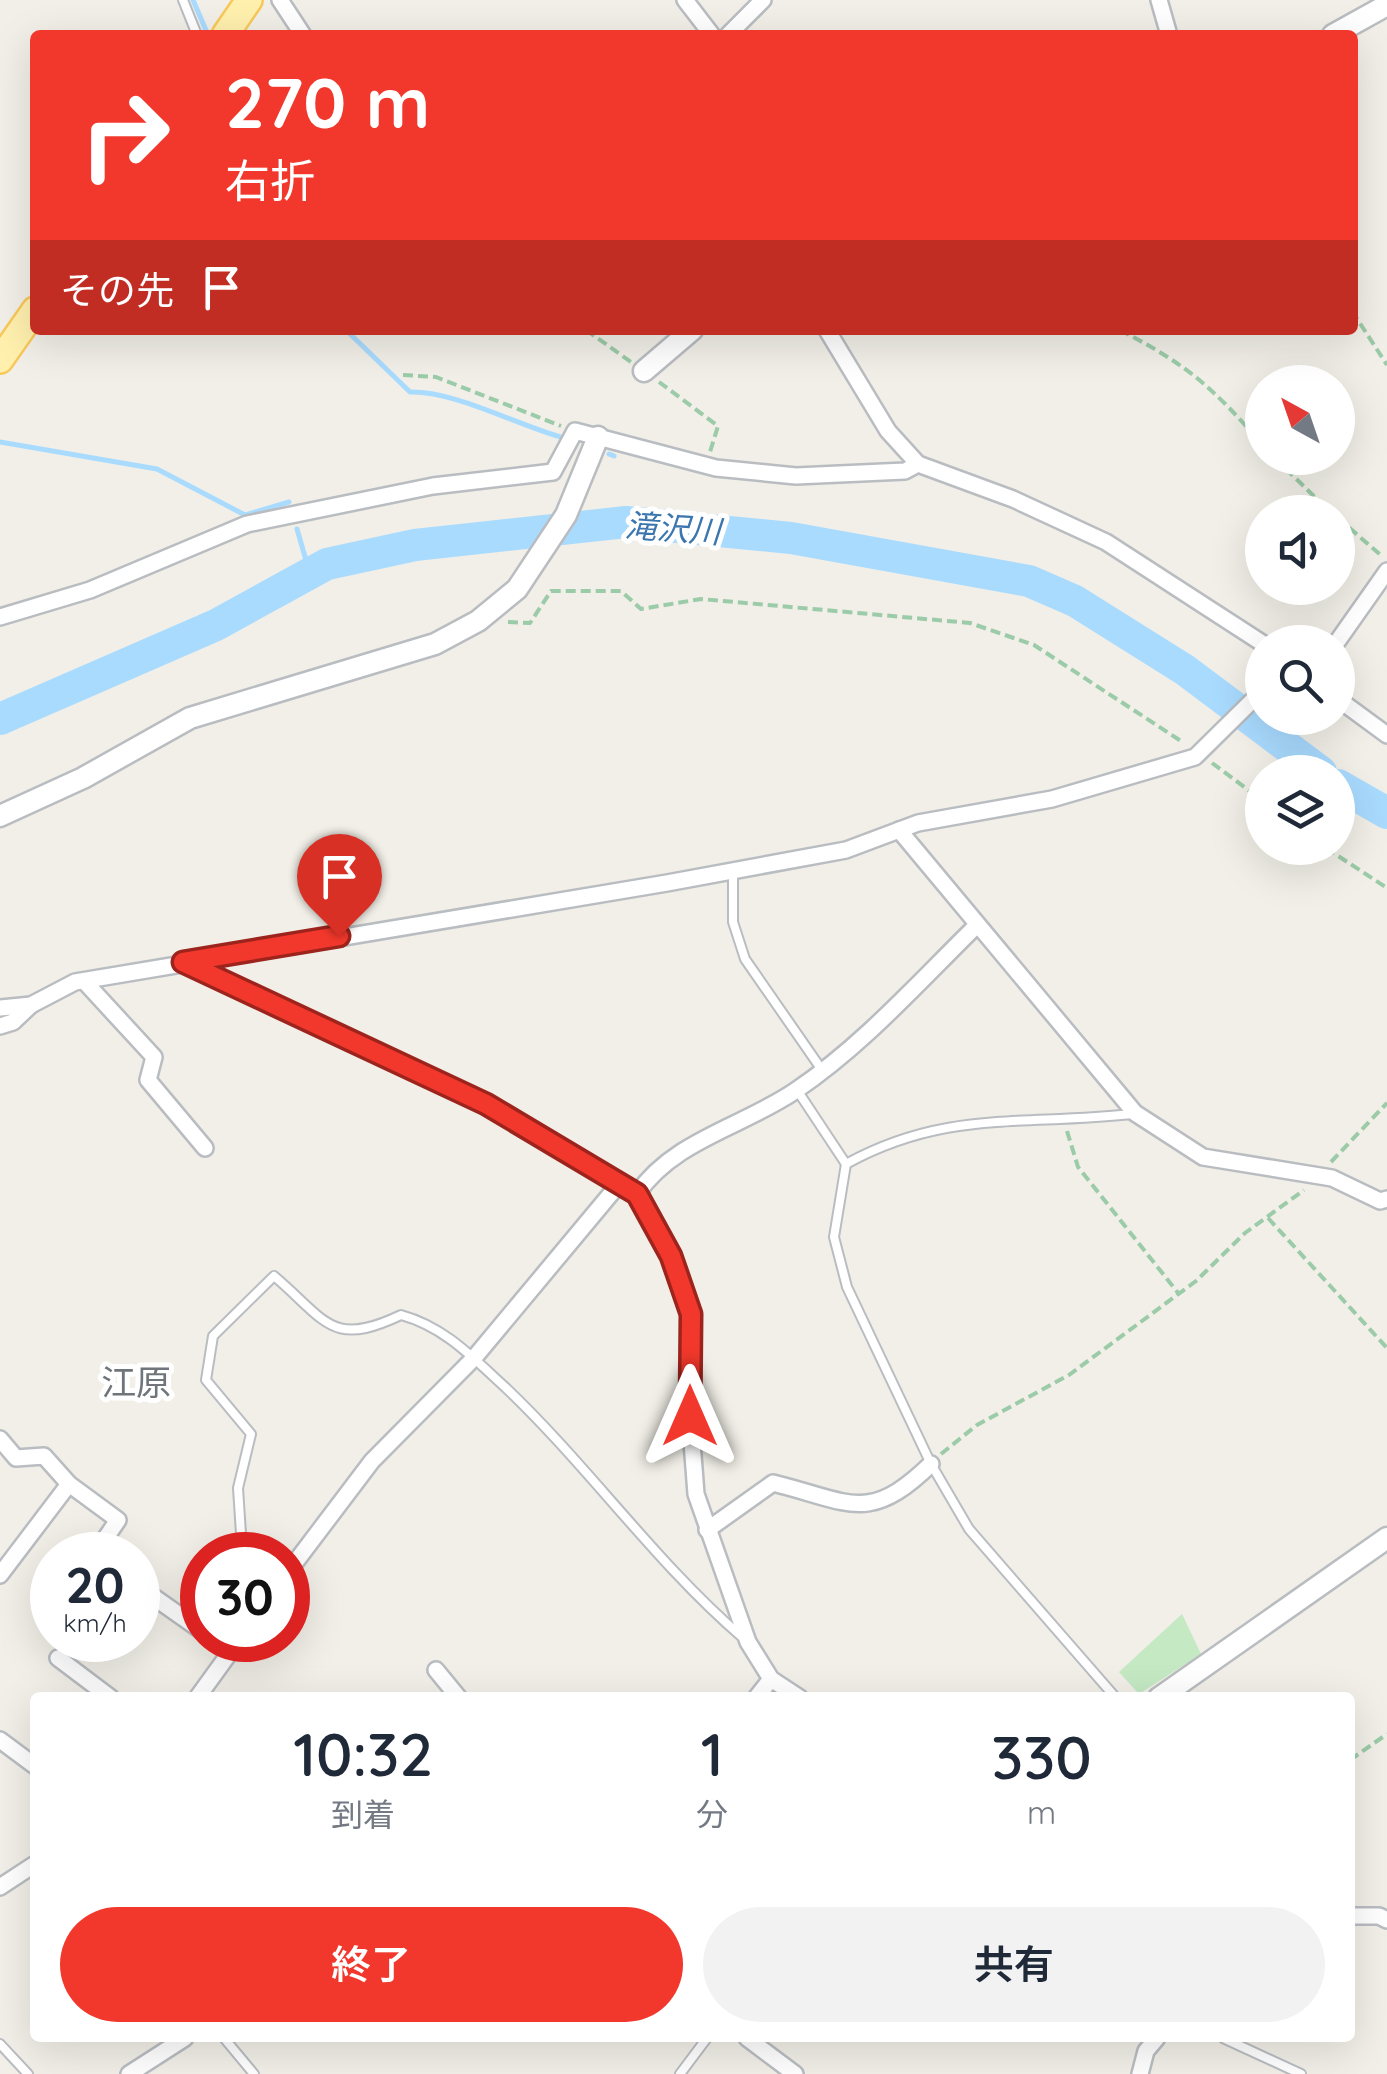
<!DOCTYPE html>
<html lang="ja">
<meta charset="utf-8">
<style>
:root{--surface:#fff;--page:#f2f2f3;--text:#1f2937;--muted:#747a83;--accent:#f2382c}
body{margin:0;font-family:Quicksand,"Noto Sans JP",sans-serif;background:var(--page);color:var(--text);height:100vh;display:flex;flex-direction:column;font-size:38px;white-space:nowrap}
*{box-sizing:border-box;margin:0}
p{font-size:32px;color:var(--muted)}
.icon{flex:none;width:55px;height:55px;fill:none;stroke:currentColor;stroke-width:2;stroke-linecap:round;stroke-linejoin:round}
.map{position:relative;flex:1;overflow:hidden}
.sheet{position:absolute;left:30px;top:1692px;width:1325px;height:350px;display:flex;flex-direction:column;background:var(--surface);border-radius:10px;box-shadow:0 10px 40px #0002}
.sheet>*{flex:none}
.banner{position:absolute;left:30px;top:30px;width:1328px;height:305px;border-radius:10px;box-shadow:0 10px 40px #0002;background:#f2382c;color:#fff;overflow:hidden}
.needle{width:65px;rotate:320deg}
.buttons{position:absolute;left:1245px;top:365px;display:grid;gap:20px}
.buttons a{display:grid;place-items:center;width:110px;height:110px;border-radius:50%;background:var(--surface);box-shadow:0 10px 40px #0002;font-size:50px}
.speed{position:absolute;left:30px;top:1532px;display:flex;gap:20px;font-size:50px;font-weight:700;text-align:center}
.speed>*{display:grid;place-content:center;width:130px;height:130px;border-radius:50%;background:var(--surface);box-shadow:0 10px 40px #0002;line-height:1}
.speed small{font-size:25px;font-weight:400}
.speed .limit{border:15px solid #d22;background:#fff;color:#111}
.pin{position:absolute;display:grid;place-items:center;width:85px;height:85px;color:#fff;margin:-102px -42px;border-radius:50% 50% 50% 0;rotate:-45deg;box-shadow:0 0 10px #0007}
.pin .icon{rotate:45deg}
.me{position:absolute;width:110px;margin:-55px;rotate:0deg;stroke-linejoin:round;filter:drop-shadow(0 0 8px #0008)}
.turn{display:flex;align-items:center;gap:35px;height:210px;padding:0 30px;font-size:45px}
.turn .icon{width:130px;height:130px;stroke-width:2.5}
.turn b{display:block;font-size:70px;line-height:85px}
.then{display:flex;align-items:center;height:95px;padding:0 30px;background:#0003;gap:20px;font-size:38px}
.eta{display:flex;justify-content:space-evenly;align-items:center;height:170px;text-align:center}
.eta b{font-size:60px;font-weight:600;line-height:70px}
.button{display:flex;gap:20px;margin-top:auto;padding:20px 30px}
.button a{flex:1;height:115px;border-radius:60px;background:var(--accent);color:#fff;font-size:40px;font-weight:600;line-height:115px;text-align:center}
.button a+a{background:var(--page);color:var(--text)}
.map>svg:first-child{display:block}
</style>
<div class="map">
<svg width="1387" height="2074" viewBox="0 0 1387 2074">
<rect width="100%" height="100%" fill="#f1efe7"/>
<!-- green -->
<polygon fill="#c4e9c3" points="1182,1614 1201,1654 1139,1694 1119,1672"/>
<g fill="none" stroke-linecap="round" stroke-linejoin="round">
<!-- stream -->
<g stroke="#a9dbff" stroke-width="5">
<polyline points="193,0 208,35"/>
<path d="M346,330L410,392C456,391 516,425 564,438"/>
<polyline points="0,442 157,469 245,515 289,502"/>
<polyline points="609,454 614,456"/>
<polyline points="297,529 310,574"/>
</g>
<!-- river -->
<g stroke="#a9dbff" stroke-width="32">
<polyline points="0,719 216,625 327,564 415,545 626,522 791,538 1029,581 1075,601 1185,670 1321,772"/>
<polyline points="1338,785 1387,813"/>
</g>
<!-- service casing -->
<g stroke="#b9bdc1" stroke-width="12">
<g id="service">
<polyline points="183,0 197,35"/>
<polyline points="733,870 733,922 745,959 822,1070"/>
<polyline points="797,1090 846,1164"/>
<path d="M249,1555L242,1549L238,1488L251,1434L206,1380L213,1336L274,1276C327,1321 331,1348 401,1315C445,1327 473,1358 506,1388C589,1467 656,1563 742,1637"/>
<path d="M1116,1698L969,1529L931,1464L847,1287L834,1237L846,1164C946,1109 1024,1126 1132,1114"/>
<polyline points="224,2038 254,2074"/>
<polyline points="1223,2038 1301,2074"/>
<polyline points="0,2044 28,2074"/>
<polyline points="680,2074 707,2038"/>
</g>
</g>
<!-- minor casing -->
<g stroke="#b9bdc1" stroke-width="20">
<g id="minor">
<polyline points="280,0 303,35"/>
<polyline points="685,0 712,35"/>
<polyline points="1159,0 1169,35"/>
<polyline points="728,35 763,0"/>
<polyline points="827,330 888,431 918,464 1013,499 1106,542 1262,643"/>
<polyline points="0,617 90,590 247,524 433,486 553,472 575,431 716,468 796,476 905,471 918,464"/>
<polyline points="1337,642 1387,571"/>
<polyline points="1338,699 1387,735"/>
<polyline points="899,830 1135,1113 1203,1157 1332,1178 1380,1201 1387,1199"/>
<polyline points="183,962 486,1104 637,1194 671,1256 691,1314 690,1416 696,1494 748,1642 771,1679 800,1698"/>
<polyline points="84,981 154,1057 148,1080 205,1148"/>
<polyline points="0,1008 31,1005 75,982 667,883 846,850 918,823 1052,799 1195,757 1262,691"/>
<polyline points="0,1026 13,1022 31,1005"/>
<path d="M637,1194C674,1140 742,1127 795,1091C862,1046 919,982 976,926"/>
<polyline points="0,1439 16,1458 44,1456 69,1484 0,1575"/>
<polyline points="69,1484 118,1520 94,1555"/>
<path d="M707,1530L773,1483C850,1502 868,1525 931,1464"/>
<polyline points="288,1572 372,1461 474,1358 619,1184"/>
<polyline points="138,1586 202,1631"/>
<polyline points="58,1658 111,1698"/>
<polyline points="436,1670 459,1698"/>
<polyline points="197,1698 239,1640"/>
<polyline points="756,1698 771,1679"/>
<polyline points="0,1740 35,1766"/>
<polyline points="0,1887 35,1864"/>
<polyline points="1350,1916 1379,1916 1387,1920"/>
<polyline points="747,2038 795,2074"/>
<polyline points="129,2074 185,2038"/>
<polyline points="1140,2074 1146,2051 1157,2038"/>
</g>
</g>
<!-- tertiary casing -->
<g stroke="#b9bdc1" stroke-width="25">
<g id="tertiary">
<polyline points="1333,35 1387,5"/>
<polyline points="644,371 692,330"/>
<polyline points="0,816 83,778 190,718 435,644 478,621 517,589 566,515 598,437"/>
<polyline points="1159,1698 1387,1538"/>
</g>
</g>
<!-- primary casing -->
<g stroke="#f8c859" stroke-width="30">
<g id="primary">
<polyline points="225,35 249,0"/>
<polyline points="0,360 35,310"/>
</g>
</g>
<!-- path -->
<g stroke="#9bcba8" stroke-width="4" stroke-dasharray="10 5" stroke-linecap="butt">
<polyline points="1352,311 1387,365"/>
<polyline points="586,330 631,362"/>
<path d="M1120,330C1189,366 1211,386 1262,444"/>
<polyline points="403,375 436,377 561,426"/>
<polyline points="659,382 718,426 710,452"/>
<polyline points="1275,458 1330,512"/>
<polyline points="1338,518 1383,557"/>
<polyline points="508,622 530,623 551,591 621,591 641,609 701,599 970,623 1034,645 1184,743"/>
<polyline points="1212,763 1262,800"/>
<polyline points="1326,848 1387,888"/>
<polyline points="1067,1131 1078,1167 1179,1294"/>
<polyline points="1331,1162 1387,1103"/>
<polyline points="1268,1218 1387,1348"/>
<polyline points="941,1454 977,1425 1069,1375 1196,1281 1245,1233 1304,1190"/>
<polyline points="1350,1760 1387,1734"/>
</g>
<!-- service -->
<use href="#service" stroke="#fff" stroke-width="8"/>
<!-- minor -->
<use href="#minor" stroke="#fff" stroke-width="15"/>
<!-- tertiary -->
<use href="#tertiary" stroke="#fff" stroke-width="20"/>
<!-- primary -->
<use href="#primary" stroke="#fff0ae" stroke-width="25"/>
</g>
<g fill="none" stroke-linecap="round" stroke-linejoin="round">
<!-- route casing -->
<g stroke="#9d241d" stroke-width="25">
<polyline id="route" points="339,936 183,962 486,1104 637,1194 671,1256 691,1314 690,1416"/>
</g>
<!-- route -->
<use href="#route" stroke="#f2382c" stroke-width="18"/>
</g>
<g text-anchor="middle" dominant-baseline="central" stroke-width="10" stroke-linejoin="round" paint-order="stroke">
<!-- water labels -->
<g font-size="32" font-style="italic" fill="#3c76ae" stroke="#fff">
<text transform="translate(673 528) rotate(4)">滝沢川</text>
</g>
<!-- quarter labels -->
<g font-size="35" fill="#6f757a" stroke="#fff">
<text x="136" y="1382">江原</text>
</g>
</g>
</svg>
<div class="buttons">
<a><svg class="needle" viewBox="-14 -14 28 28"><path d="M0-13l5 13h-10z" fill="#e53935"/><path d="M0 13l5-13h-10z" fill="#747a83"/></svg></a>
<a><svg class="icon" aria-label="sound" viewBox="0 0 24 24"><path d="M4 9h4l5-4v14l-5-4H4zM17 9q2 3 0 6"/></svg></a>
<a><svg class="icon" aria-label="search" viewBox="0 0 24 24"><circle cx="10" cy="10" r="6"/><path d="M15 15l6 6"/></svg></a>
<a><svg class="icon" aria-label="layers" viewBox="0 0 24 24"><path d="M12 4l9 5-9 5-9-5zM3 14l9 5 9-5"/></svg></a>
</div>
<div class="speed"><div>20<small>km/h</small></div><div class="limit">30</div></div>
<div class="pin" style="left:339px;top:936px;background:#d93025"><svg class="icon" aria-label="arrive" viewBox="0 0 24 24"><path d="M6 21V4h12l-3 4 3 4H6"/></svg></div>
<svg class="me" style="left:690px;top:1416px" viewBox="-20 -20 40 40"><path d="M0-17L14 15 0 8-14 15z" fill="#f2382c" stroke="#fff" stroke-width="4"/></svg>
<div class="banner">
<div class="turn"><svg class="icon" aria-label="right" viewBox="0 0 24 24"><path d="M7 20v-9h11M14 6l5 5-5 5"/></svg><div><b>270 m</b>右折</div></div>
<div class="then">その先<svg class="icon" aria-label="arrive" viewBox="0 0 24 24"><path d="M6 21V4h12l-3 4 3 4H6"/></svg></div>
</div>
<section class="sheet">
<div class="eta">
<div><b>10:32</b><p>到着</p></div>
<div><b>1</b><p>分</p></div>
<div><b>330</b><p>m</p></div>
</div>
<div class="button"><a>終了</a><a>共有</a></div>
</section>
</div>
